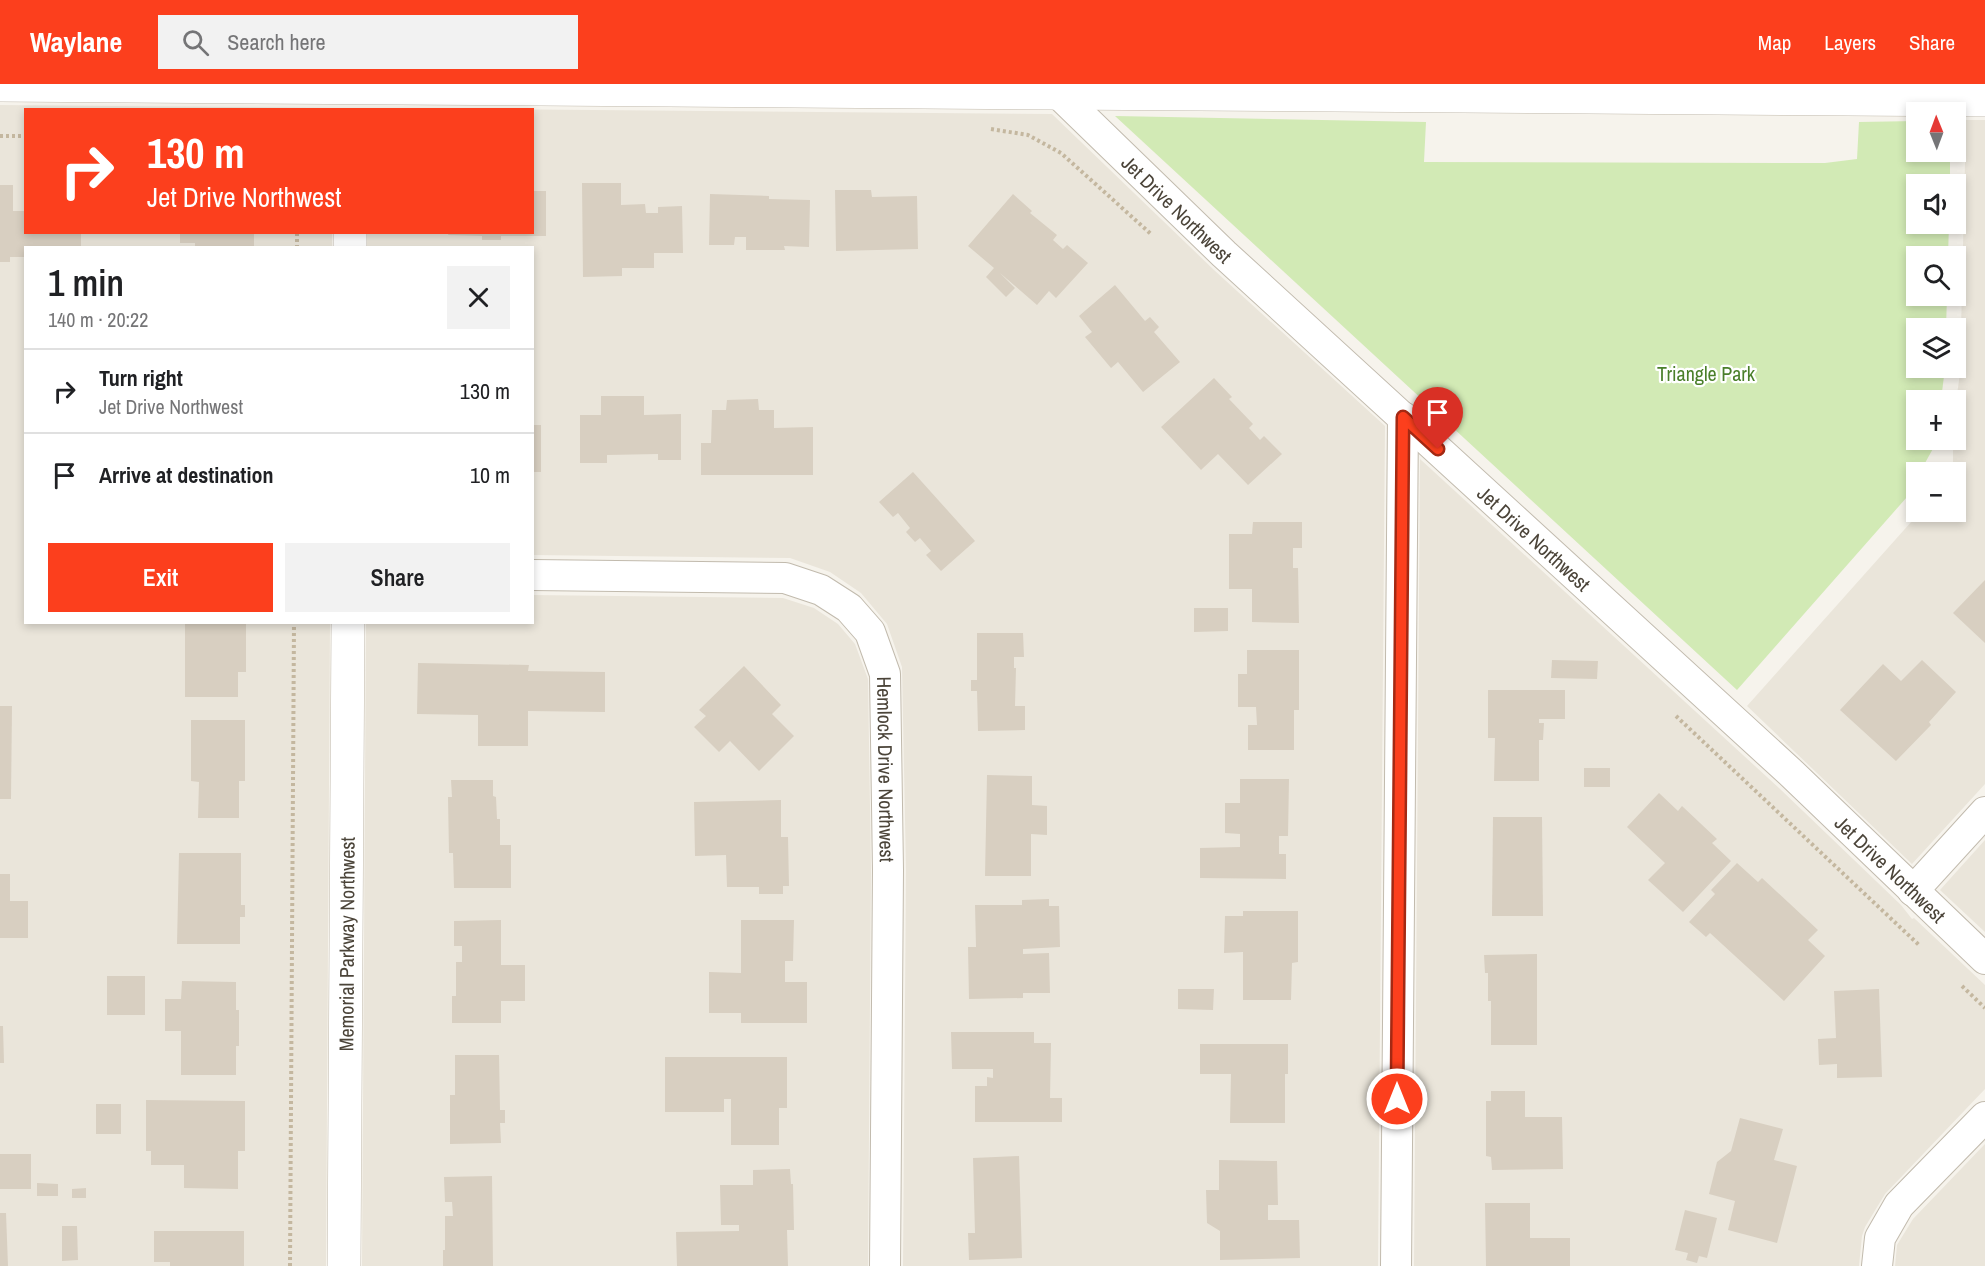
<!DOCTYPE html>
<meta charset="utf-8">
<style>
:root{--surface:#fff;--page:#f2f2f2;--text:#202124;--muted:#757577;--line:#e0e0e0;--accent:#fc3f1d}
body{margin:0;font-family:"Archivo Narrow",sans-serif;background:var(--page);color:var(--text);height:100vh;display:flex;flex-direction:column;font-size:22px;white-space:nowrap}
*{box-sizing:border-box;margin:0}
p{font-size:20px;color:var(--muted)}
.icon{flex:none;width:33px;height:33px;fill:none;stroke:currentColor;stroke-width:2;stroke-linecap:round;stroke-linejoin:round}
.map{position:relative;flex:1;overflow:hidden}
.details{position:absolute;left:24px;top:162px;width:510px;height:378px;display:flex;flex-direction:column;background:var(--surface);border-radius:0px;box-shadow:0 3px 9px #0003}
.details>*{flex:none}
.hud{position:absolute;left:24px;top:24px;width:510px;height:126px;border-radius:0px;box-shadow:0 3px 9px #0003;background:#fc3f1d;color:#fff;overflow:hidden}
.needle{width:39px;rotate:359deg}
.controls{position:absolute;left:1906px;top:18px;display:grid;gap:12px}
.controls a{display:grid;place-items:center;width:60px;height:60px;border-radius:0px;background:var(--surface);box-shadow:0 3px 9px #0003;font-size:30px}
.pin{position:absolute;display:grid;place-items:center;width:51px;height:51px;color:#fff;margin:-62px -26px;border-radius:50% 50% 50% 0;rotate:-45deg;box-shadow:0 0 6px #0007}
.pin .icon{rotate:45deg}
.me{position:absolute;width:66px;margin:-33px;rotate:0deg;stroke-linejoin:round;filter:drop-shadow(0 0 4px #0008)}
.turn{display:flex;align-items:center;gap:21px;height:126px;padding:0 24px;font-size:27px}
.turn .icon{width:78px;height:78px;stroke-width:2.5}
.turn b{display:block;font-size:42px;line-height:51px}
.round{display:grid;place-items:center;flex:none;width:63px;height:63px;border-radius:0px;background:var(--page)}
.head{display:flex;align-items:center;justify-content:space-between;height:102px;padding:0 24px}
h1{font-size:36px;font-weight:600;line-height:45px}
.action{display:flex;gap:12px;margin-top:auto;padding:12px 24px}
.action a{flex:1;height:69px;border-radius:0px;background:var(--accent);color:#fff;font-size:24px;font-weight:600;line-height:69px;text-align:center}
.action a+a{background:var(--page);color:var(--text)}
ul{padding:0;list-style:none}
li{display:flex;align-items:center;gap:18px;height:84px;padding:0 24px;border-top:2px solid var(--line)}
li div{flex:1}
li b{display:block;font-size:22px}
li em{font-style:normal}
header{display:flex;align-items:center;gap:36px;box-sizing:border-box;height:84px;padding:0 30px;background:var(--accent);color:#fff}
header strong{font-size:28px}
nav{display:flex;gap:33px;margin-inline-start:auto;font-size:21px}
.search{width:420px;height:54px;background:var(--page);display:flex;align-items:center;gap:15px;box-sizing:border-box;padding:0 21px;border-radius:0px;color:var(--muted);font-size:22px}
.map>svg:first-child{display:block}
</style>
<header>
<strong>Waylane</strong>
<div class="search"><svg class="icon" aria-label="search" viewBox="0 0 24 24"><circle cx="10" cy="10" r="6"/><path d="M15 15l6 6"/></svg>Search here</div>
<nav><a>Map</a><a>Layers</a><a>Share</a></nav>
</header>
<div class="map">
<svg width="1985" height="1182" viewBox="0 0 1985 1182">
<rect width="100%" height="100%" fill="#f6f3ec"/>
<!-- residential -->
<g fill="#eae5da">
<polygon points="0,21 333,24 333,26 26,26 26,148 332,149 332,164 26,164 26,538 330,539 326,1182 0,1182"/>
<polygon points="368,24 1052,30 1214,186 1385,342 1378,1182 903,1182 906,786 902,583 887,540 861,509 830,488 790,474 533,471 532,164 367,164 367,149 532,148 532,26"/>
<polygon points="1966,36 1985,36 1985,700 1912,780 1747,622 1920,428 1956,428 1956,388 1953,388 1953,356 1956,356 1956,318 1960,289"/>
<polygon points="1420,375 1779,704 1901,821 1912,835 1914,834 1985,901 1985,1005 1885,1110 1865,1143 1862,1152 1859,1182 1414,1182"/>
<polygon points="533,511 783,514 814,524 838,540 855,560 868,595 871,786 868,1182 362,1182 366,539 532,538"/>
<polygon points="1985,756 1985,848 1940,806"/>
<polygon points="1985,1060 1985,1182 1895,1182 1897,1161 1913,1135"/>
</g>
<!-- green -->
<polygon fill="#d2eab5" points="1115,32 1426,38 1424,78 1825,79 1857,75 1859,38 1917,37 1917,68 1950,68 1950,100 1917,100 1917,140 1949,140 1948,172 1917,172 1917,212 1947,212 1946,244 1917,244 1917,284 1945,284 1941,316 1917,316 1917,356 1936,356 1935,361 1920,388 1917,388 1917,394 1907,413 1737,606"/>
<!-- building -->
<g fill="#d8cfc1">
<polygon points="582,99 621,99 621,121 645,120 646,129 658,129 658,123 682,122 683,169 654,169 654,184 622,184 622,192 583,193"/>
<polygon points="0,101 13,101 13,127 26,127 26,148 81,148 81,164 26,164 26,173 10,173 10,178 0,178"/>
<polygon points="835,106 871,106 872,113 917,112 918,165 836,167"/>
<polygon points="532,107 546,107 546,152 501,152 501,156 482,156 482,152 448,151 449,148 532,148"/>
<polygon points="710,110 769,112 769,115 810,116 809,163 784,162 785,166 746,166 746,153 735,153 734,161 709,161"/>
<polygon points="1013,110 1032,127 1030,129 1057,151 1053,156 1063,165 1067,161 1088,179 1056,214 1049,207 1037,221 1000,189 1015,204 1006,213 986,193 994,184 968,162"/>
<polygon points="180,148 254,148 254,164 195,164 195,159 180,159"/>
<polygon points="1115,201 1145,237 1150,233 1159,243 1154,248 1180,278 1143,308 1118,278 1111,284 1085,253 1092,248 1079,232"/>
<polygon points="1214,294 1232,313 1229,315 1253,340 1249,344 1260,356 1264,352 1282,370 1248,401 1218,370 1201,386 1161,343"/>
<polygon points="601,312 644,312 644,331 681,330 681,376 658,376 658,370 607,371 607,379 580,379 580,331 601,331"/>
<polygon points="758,315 759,326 774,326 774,344 813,343 813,391 701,391 701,359 711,359 712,326 726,326 727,316"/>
<rect x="532" y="341" width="9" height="47"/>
<polygon points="913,388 975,457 941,487 926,471 931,467 920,454 915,458 906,448 910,444 898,429 893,433 879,418"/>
<polygon points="1253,438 1302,438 1302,464 1293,464 1293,484 1298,484 1299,539 1252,538 1252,505 1229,505 1229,450 1252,450"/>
<polygon points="1985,496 1985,559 1953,529"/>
<polygon points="1194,524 1228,524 1228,547 1194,548"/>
<polygon points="185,538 246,538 246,588 238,588 238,613 185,613"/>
<polygon points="977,549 1023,549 1024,573 1014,573 1014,584 1016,584 1015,622 1025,622 1025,646 978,647 977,607 971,607 971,596 977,596"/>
<polygon points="1247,566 1299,566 1299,626 1294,626 1294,666 1248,666 1248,641 1257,641 1256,623 1238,623 1238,590 1247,590"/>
<polygon points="1552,576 1598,577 1597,595 1551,594"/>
<polygon points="1922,576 1956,608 1929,638 1931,641 1896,677 1840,626 1883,580 1901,597"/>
<polygon points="418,579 529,581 528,587 605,588 605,628 528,627 528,662 478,662 478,631 417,630"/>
<polygon points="744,582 781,621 772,630 794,652 759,687 730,657 719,668 694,643 706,632 699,626"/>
<polygon points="1488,606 1565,606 1565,635 1539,635 1539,639 1544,639 1543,656 1539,656 1539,697 1494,697 1495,654 1488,654"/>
<polygon points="0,622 12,622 11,715 0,715"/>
<polygon points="191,636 245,636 245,697 239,697 239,734 198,734 199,698 191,697"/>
<rect x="1584" y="684" width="26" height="19"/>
<polygon points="987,691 1032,692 1032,721 1047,722 1047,751 1031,750 1031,792 985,792"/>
<polygon points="1240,695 1289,695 1288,752 1279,752 1279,770 1286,770 1286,795 1200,794 1200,764 1240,763 1240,750 1225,749 1225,719 1240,719"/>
<polygon points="451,696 493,696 493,712 496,713 497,735 500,735 500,761 511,761 511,804 454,804 453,769 449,769 448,713 452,713"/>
<polygon points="1659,709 1678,727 1682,722 1717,755 1712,759 1731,777 1683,828 1648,796 1665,779 1627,743"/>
<polygon points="781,716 781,753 788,753 789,802 783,802 783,810 759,810 759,803 727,803 726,771 695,772 694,718"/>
<polygon points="1493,733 1542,733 1543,832 1492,832"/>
<polygon points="179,769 241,769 241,821 245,821 245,833 240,833 240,860 177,860"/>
<polygon points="1737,779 1758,798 1762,794 1818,846 1808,856 1825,872 1784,917 1710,849 1706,853 1689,838 1715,810 1711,806"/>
<polygon points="0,790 10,790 10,817 28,817 28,854 0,854"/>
<polygon points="1049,815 1049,822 1059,822 1060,863 1023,865 1023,870 1049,869 1050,909 1023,909 1023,914 969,915 968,863 976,863 975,821 1022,821 1022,816"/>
<polygon points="1243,827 1298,827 1298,878 1292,879 1291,916 1243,916 1243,868 1224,869 1225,832 1243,832"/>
<polygon points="501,836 501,881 525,881 525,917 501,917 501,939 452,939 452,912 456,912 456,878 462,878 462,862 454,862 454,837"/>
<polygon points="741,836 794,836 793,877 785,877 785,898 807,898 807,939 741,939 741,929 709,929 709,888 741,889"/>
<polygon points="1537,870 1537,961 1491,961 1491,917 1488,917 1488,889 1485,889 1484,871"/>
<rect x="107" y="892" width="38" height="39"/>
<polygon points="182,897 236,898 236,926 239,926 239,962 236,962 236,991 181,991 181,947 165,947 165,915 181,915"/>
<polygon points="1178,905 1214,905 1213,926 1178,925"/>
<polygon points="1879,905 1882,993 1837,994 1837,980 1819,981 1818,955 1836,954 1834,907"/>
<polygon points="0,942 3,942 4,979 0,979"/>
<polygon points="951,948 1034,948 1034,959 1051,959 1050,1014 1062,1014 1062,1038 975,1038 975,1002 987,1002 987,993 993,994 993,985 952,985"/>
<polygon points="1200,960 1288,960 1288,990 1285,990 1285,1039 1230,1039 1231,990 1200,990"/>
<polygon points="455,971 499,971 500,1026 505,1026 505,1039 500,1039 501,1059 450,1060 450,1011 455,1011"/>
<polygon points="665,973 787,973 787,1024 779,1024 779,1061 731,1061 731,1015 724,1015 724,1028 665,1028"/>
<polygon points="1491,1007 1525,1007 1525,1033 1562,1033 1563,1085 1492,1086 1491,1073 1486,1072 1486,1017 1491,1017"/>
<polygon points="146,1016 245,1017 245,1067 238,1067 238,1105 184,1104 184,1081 151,1081 151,1067 146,1067"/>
<rect x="96" y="1020" width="25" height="30"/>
<polygon points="1740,1034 1783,1045 1774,1076 1797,1082 1777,1159 1728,1146 1735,1117 1709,1110 1717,1078 1731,1067"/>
<rect x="0" y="1070" width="31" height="35"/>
<polygon points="1019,1072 1022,1174 969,1176 968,1149 975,1149 973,1074"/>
<polygon points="1219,1076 1277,1077 1278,1121 1268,1121 1268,1136 1299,1136 1300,1174 1220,1176 1220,1147 1207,1139 1206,1106 1219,1106"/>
<polygon points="790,1085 791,1100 793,1100 794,1146 787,1146 788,1182 677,1182 676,1148 739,1147 739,1141 721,1141 720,1101 753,1101 753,1086"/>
<polygon points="492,1092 493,1182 443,1182 443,1166 445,1166 445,1132 453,1132 452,1118 445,1118 444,1093"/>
<polygon points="37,1099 58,1100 58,1112 37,1112"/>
<polygon points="86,1104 86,1114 72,1114 72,1105"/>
<polygon points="1485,1119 1530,1119 1530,1154 1570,1154 1570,1182 1486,1182"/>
<polygon points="1685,1126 1717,1134 1707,1174 1699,1172 1697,1179 1686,1176 1688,1169 1675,1166"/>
<polygon points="0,1129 6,1129 8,1182 0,1182"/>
<polygon points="62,1142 77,1142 78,1176 62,1177"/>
<polygon points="154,1147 244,1147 244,1182 170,1182 170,1178 154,1178"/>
</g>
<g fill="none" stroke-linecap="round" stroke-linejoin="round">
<!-- minor casing -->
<g stroke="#c2bbae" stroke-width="32">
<g id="minor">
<path id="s1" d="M1058,9L1224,170L1790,688L1985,875"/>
<path id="s2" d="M532,491L785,494L821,506L849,524L870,548L885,590L888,786L885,1182"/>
<polyline points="1913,807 1985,728"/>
<polyline points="1396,1182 1403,333"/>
<polyline points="1877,1182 1880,1154 1899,1121 1985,1033"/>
</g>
</g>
<!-- tertiary casing -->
<g stroke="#c2bbae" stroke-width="34">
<g id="tertiary">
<polyline points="0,1 1985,16"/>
<polyline points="350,164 350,148"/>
<path id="s3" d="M344,1182L348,538"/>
</g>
</g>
<!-- path -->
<g stroke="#c4b79f" stroke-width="4" stroke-dasharray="3 3" stroke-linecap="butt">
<polyline points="991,45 1028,51 1061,69 1151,150"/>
<polyline points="0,52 26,52"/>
<polyline points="297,164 297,148"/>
<polyline points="1676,632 1919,861"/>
<polyline points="1962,902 1985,924"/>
<polyline points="290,1182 294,538"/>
</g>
<!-- minor -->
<use href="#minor" stroke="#fff" stroke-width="30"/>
<!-- tertiary -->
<use href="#tertiary" stroke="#fff" stroke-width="33"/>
</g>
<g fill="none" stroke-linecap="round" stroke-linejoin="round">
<!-- route casing -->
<g stroke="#a42913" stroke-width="15">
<polyline id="route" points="1397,1015 1403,333 1438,365"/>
</g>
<!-- route -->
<use href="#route" stroke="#fc3f1d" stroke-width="10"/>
</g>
<g text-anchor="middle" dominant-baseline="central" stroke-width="4.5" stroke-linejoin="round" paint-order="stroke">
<!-- street labels -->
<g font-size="20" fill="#4b4439" stroke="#fff">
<text stroke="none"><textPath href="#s1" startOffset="166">Jet Drive Northwest</textPath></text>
<text stroke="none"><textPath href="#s1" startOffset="652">Jet Drive Northwest</textPath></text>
<text stroke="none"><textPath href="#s2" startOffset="496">Hemlock Drive Northwest</textPath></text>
<text stroke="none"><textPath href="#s1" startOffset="1138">Jet Drive Northwest</textPath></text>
<text stroke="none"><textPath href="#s3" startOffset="322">Memorial Parkway Northwest</textPath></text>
</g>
<!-- park labels -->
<g font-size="20" fill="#4a7f2a" stroke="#fff">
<text x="1706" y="289">Triangle Park</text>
</g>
</g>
</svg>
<div class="controls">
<a><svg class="needle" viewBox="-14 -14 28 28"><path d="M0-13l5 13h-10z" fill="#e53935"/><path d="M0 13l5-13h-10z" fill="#757577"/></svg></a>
<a><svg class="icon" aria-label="sound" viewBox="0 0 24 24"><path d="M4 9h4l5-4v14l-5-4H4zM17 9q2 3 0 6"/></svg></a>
<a><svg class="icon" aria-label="search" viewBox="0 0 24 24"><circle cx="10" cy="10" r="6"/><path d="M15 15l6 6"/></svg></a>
<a><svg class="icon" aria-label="layers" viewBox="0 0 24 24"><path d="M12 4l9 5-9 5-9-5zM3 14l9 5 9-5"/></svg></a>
<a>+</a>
<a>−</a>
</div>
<div class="pin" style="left:1438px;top:365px;background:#d93025"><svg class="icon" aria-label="arrive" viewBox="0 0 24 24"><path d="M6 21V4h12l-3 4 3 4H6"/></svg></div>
<svg class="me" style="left:1397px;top:1015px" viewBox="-20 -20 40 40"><circle r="17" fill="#fc3f1d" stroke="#fff" stroke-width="3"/><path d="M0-11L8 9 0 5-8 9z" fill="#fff"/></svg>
<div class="hud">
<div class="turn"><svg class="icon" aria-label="right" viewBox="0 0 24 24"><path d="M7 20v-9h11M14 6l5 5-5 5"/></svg><div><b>130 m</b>Jet Drive Northwest</div></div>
</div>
<section class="details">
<div class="head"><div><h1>1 min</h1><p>140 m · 20:22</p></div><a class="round"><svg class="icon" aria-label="close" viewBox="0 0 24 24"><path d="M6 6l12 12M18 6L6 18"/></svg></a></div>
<ul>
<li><svg class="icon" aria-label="right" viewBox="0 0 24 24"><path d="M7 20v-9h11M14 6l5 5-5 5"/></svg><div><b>Turn right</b><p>Jet Drive Northwest</p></div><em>130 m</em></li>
<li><svg class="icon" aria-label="arrive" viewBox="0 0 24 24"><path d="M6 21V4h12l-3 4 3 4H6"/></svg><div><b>Arrive at destination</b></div><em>10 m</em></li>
</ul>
<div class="action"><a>Exit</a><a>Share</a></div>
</section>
</div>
